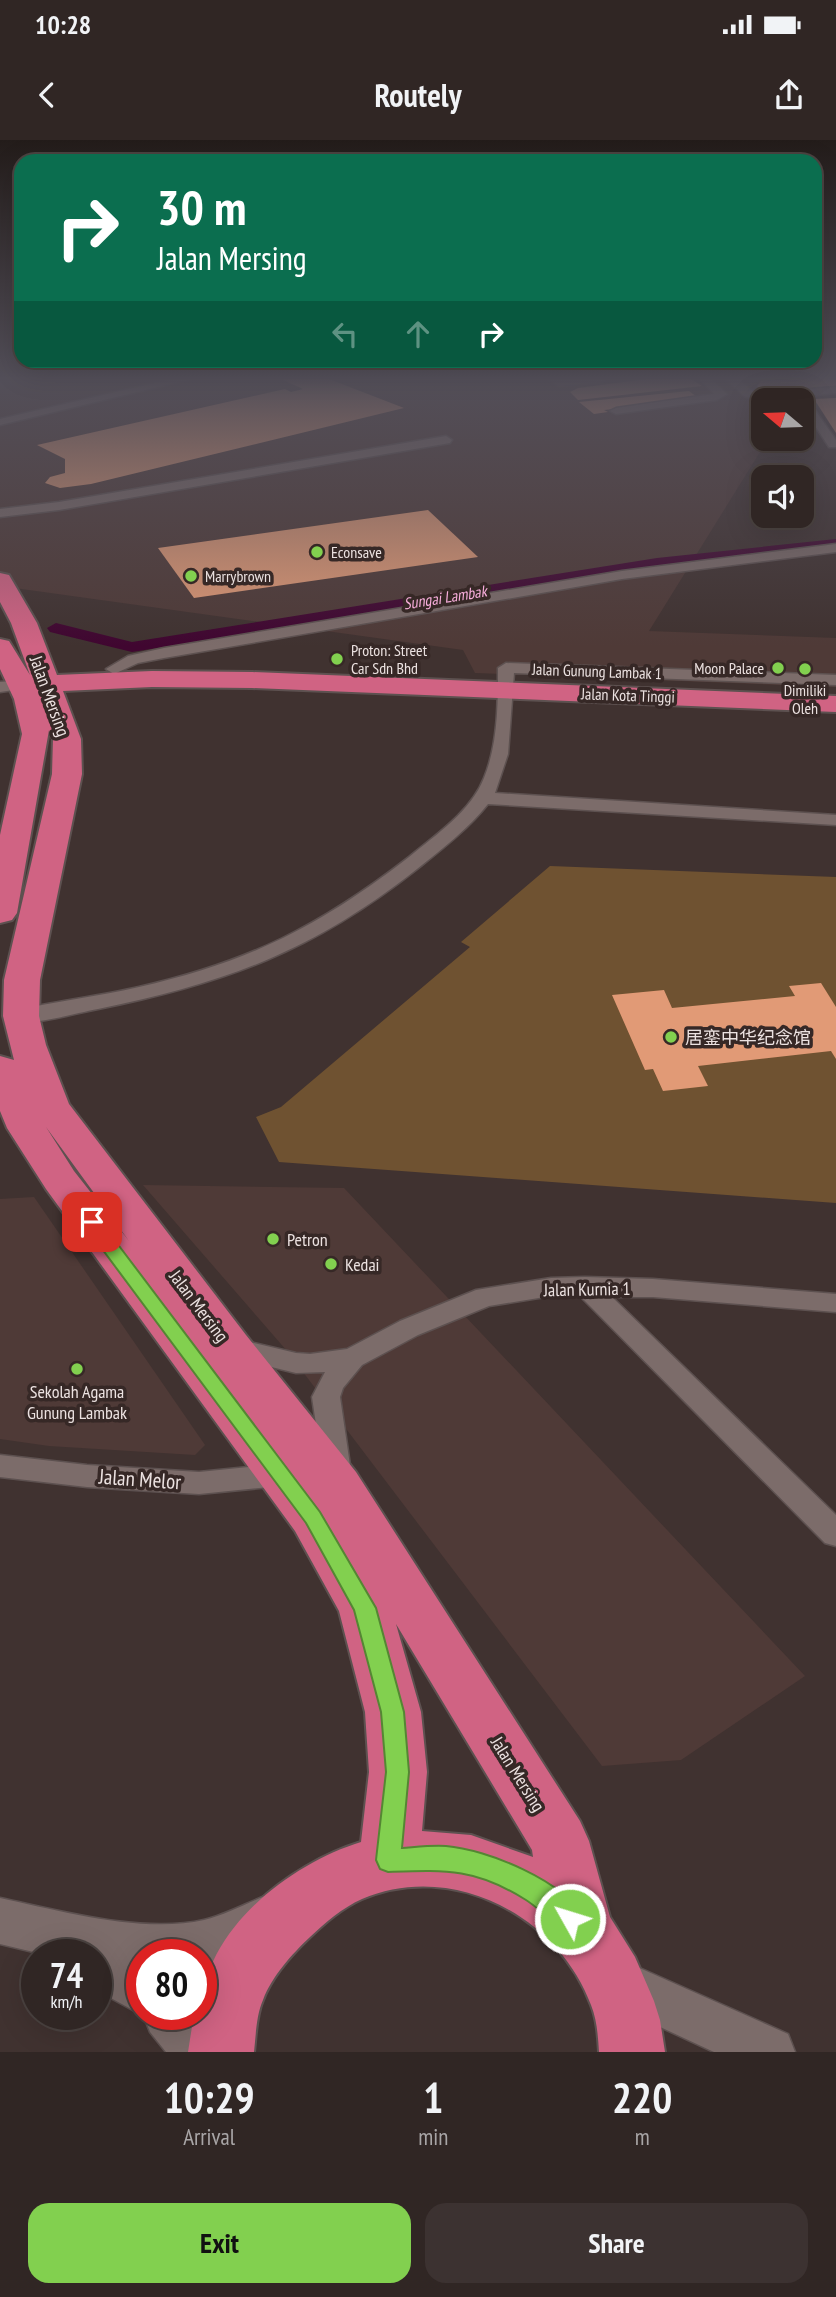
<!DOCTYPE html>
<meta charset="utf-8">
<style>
:root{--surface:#302624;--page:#3c3231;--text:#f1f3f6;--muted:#a8a5a6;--line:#4b4341;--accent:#82d04f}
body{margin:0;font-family:"PT Sans Narrow","Noto Sans SC",sans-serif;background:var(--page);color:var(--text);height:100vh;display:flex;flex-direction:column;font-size:26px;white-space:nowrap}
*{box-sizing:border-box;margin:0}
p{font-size:23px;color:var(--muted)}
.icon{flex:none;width:38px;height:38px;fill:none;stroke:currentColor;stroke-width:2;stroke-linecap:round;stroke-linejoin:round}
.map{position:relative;height:1912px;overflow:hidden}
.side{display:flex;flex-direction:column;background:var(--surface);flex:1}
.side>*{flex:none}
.top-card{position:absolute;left:14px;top:14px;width:808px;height:214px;border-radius:21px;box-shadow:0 7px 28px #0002,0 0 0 2px var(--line);background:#0b6e4f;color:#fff;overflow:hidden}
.needle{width:46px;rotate:289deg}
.tools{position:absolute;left:751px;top:248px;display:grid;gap:14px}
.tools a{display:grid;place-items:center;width:63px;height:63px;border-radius:14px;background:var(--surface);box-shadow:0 7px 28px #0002,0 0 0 2px var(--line);font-size:35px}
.speed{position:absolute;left:21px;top:1799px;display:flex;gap:14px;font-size:35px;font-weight:700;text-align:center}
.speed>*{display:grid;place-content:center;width:91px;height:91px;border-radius:50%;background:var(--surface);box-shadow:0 7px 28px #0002,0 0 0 2px var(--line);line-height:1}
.speed small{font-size:18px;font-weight:400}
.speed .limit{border:10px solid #d22;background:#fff;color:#111}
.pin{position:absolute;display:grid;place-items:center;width:60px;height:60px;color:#fff;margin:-30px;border-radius:14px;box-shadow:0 4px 10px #0006}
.me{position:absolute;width:77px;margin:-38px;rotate:309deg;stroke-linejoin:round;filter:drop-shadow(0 0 5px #0008)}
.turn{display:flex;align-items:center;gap:24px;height:147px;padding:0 28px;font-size:32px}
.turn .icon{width:91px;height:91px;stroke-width:2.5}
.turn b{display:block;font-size:49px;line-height:60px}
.lanes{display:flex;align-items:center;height:66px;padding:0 28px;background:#0003;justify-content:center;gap:35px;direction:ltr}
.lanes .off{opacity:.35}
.eta{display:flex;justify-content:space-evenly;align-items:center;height:119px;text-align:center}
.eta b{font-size:42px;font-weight:600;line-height:49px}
.button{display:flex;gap:14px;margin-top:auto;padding:14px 28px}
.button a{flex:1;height:80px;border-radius:21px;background:var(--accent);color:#111;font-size:28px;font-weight:600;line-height:80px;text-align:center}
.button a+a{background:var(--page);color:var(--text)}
.status{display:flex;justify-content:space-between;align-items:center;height:49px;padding:0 35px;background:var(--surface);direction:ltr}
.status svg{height:19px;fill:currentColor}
header{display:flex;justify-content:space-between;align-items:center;height:91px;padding:0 28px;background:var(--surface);font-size:32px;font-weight:600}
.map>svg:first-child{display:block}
</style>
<div class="status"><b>10:28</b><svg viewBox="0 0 49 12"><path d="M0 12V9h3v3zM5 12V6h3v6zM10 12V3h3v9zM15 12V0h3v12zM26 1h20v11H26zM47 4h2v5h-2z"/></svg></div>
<header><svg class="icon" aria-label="back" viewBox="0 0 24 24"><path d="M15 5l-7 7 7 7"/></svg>Routely<svg class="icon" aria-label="share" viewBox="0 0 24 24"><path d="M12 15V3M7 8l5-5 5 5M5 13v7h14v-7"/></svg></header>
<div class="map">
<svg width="836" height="1912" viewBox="0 0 836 1912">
<rect width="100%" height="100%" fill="#403230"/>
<!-- built -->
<g fill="#4f3a37">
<polygon points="0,239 805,239 791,261 763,261 763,299 768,299 649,491 836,498 836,547 475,533 463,510 0,446"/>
<polygon points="143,1045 344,1048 805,1536 681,1620 602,1626 287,1211"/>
<polygon points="34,1057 205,1305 195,1315 49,1306 0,1299 0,1059"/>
</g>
<!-- green -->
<polygon fill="#6f5231" points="550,726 836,737 836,1063 279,1022 256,977 281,967 470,807 461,802"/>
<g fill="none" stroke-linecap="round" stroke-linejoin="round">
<!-- canal -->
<polygon fill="#400630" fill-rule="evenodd" points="836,399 836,409 657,428 132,512 50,492 47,488 56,483 132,502 657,418"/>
</g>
<!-- building -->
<g fill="#e19a76">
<polygon points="281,239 329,239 404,268 91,344 60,348 45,343 50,337 65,333 65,319 37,305 285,249 291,252 303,249"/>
<polygon points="647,239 691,239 702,246 578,260 570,252 578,248"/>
<polygon points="788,239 836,239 836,246 764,252 757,246 761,241"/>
<polygon points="689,251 701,260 604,270 608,272 594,274 579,262"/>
<polygon points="836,258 836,293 814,259"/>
<polygon points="428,370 478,417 194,458 158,408"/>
<polygon points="821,843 836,867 836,919 831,911 698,926 708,946 663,951 653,929 645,930 612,855 664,850 672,868 795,856 789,846"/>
</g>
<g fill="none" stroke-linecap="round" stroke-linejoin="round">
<!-- minor casing -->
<g stroke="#5d5150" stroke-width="3">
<g id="minor">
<polygon points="172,239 191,239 0,285 0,279"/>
<polygon points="549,239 606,239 601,242 558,246"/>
<polygon points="700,239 711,239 727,254 717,260 616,274 610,271 616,268 714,254"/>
<polygon points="726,239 738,239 755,253 836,247 836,253 805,256 836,300 836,307 829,307 802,266 802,261 795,256 750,258 744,256"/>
<polygon points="446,296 452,300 450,303 59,370 0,377 0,369 59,362"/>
<polygon points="836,404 836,412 622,439 164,518 138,523 114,534 106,529 128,516 164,508 622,431"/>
<path d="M506,523L836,535V545L514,533L508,614L495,653L836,675V685L488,664C468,689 442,709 417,729C313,811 226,843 98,869C75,873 35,886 13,881L10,876L13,871C55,861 97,857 139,847C249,822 320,786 409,717C437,694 471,671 484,638C498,604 498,564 498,528Z"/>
<polygon points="22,540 28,542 30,545 28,548 0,552 0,542"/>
<polygon points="585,1137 653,1139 836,1154 836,1172 653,1157 612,1157 836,1375 836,1406 825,1403 580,1156 551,1156 489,1166 418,1195 362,1225 343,1248 340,1257 351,1332 347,1340 337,1343 327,1340 323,1332 312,1257 325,1232 296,1233 223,1215 220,1208 223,1201 233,1198 296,1213 310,1214 347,1209 400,1181 476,1150 551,1138"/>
<polygon points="0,1315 87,1325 199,1332 280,1324 290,1327 295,1335 290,1343 280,1346 199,1354 87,1347 0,1337"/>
</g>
</g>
<!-- tertiary casing -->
<g stroke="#5d5150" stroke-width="3">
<g id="tertiary">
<path d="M265,1756L282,1762L289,1779L282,1796L201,1828V1815H142V1875L96,1850V1815H46L0,1804V1758C61,1771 143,1794 204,1780C225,1775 245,1764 265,1756Z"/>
<polygon points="617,1818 788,1894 795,1912 714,1912 600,1859 593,1842 600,1825"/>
<polygon points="143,1874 200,1874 216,1894 223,1912 166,1912 150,1892"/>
</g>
</g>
<!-- trunk casing -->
<g stroke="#5d5150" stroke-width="4">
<path id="trunk" d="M0,433L9,435L37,483L57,535L152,531L252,532L836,556V572L252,548L152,547L63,551L81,599L82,634L40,840L39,876L46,905L69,964L246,1195L356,1332L580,1681L589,1701L610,1777L635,1817L654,1861L660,1880L665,1912H599C598,1896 597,1880 591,1865C558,1776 452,1720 362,1759C342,1768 326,1782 310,1797C292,1814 272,1836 263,1860C256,1876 256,1895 254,1912H188L194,1874H201C201,1792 289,1724 361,1702L369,1632L365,1572L339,1471L295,1391L46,1049L7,988L0,971V916L14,920L3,876L4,840L52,634L53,599L49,590L17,773L12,780L0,783V695L22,594L14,559L0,529V499L9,501L30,535L11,483L0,462ZM46,987L129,1101L74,1031ZM396,1484L532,1710L533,1717L471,1695L422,1691L427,1632L421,1572Z"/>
</g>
<!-- minor -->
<use href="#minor" fill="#7c6c6a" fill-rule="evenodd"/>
<!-- tertiary -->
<use href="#tertiary" fill="#7c6c6a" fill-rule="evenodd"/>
<!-- trunk -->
<use href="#trunk" fill="#d06383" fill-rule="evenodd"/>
</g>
<!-- sky -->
<linearGradient id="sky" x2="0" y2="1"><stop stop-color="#231c1a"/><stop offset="0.47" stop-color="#534f59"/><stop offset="1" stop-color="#534f59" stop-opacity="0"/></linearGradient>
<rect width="836" height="507" fill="url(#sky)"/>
<!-- route -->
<path fill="#82d04f" stroke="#548733" stroke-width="2" d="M92,1076L98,1078L320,1372L376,1468L404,1572L409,1632L402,1708C416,1707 432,1705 446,1706C485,1709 567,1741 583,1779L579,1788L570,1791C556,1786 540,1769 526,1760C475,1728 446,1730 388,1732L380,1729L376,1720L386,1632L381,1572L354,1470L306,1383L85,1086L83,1082L85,1078Z"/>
<!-- markers -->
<g fill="#82d04f" stroke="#362826" stroke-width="2.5">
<circle cx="317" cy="412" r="7"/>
<circle cx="191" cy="436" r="7"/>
<circle cx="337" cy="519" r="7"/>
<circle cx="778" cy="528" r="7"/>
<circle cx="805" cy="529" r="7"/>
<circle cx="671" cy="897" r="7"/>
<circle cx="273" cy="1099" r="7"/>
<circle cx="331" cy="1124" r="7"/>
<circle cx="77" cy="1229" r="7"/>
</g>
<g text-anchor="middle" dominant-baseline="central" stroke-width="7" stroke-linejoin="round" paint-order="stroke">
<!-- far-poi labels -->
<g font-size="16" fill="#ece2e1" stroke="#362826" text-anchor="start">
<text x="331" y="412">Econsave</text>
<text x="205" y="436">Marrybrown</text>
<text x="351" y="510">Proton: Street<tspan x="351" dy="18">Car Sdn Bhd</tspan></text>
<text x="764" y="528" text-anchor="end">Moon Palace</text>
<text x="805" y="550" text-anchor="middle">Dimiliki<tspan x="805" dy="18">Oleh</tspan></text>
</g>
<!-- far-water labels -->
<g font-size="16" font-style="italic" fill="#f8aedc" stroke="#362826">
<text transform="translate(445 457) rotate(-9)">Sungai Lambak</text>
</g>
<!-- far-street labels -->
<g font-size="16" fill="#ece2e1" stroke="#362826">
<text transform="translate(597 531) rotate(2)">Jalan Gunung Lambak 1</text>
<text transform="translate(628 555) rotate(2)">Jalan Kota Tinggi</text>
</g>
<!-- street labels -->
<g font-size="18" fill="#ece2e1" stroke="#362826">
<text transform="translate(50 556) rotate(70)">Jalan Mersing</text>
<text transform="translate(587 1149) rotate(-1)">Jalan Kurnia 1</text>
<text transform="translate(199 1166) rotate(53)">Jalan Mersing</text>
<text transform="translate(518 1634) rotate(58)">Jalan Mersing</text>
</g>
<!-- poi labels -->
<g font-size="18" fill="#ece2e1" stroke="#362826" text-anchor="start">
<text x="685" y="897">居銮中华纪念馆</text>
<text x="287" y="1099">Petron</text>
<text x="345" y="1124">Kedai</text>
<text x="77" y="1251" text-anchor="middle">Sekolah Agama<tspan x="77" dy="21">Gunung Lambak</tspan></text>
</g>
<!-- near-street labels -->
<g font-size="21" fill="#ece2e1" stroke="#362826">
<text transform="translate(140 1339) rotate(4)">Jalan Melor</text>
</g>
</g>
</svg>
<div class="tools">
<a><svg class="needle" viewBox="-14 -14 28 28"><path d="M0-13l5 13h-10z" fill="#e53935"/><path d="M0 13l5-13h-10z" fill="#a8a5a6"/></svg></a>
<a><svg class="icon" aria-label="sound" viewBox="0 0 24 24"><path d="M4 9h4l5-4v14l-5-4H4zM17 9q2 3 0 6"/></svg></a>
</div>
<div class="speed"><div>74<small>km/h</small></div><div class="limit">80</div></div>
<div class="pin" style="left:92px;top:1082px;background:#d93025"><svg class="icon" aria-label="arrive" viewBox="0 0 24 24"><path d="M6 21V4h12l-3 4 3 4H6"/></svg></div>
<svg class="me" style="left:570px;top:1779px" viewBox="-20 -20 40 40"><circle r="17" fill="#82d04f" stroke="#fff" stroke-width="3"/><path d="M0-11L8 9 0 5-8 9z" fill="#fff"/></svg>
<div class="top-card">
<div class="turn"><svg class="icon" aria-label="right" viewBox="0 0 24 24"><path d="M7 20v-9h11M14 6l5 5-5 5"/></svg><div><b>30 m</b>Jalan Mersing</div></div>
<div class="lanes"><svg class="icon off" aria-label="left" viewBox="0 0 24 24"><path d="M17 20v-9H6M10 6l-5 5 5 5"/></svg><svg class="icon off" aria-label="ahead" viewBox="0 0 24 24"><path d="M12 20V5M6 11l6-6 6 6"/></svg><svg class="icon" aria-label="right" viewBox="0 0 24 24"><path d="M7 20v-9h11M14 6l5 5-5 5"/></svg></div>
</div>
</div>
<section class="side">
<div class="eta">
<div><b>10:29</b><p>Arrival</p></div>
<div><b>1</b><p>min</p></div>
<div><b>220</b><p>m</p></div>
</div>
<div class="button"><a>Exit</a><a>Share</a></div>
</section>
